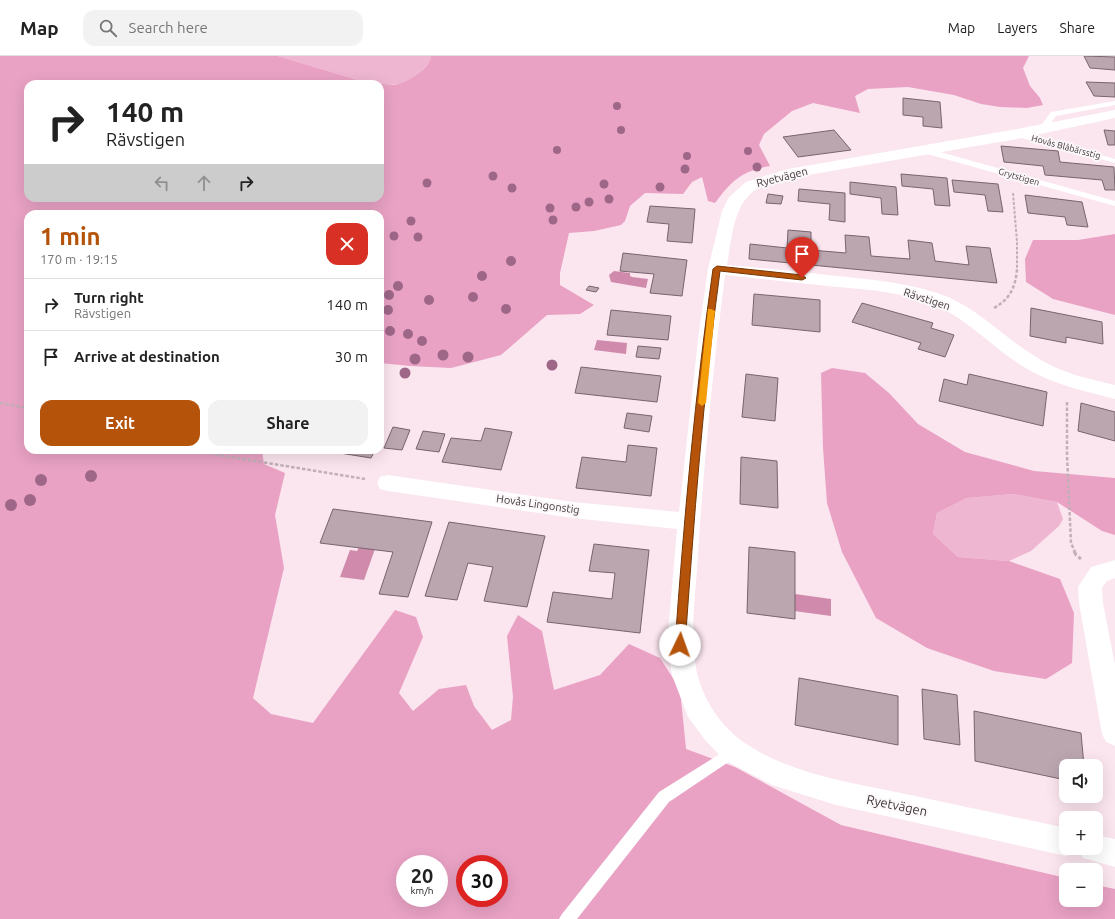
<!DOCTYPE html>
<meta charset="utf-8">
<style>
:root{--surface:#fff;--page:#f2f2f2;--text:#222;--muted:#767676;--line:#e0e0e0;--accent:#b45309}
body{margin:0;font-family:Ubuntu,sans-serif;background:var(--page);color:var(--text);height:100vh;display:flex;flex-direction:column;font-size:15px;white-space:nowrap}
*{box-sizing:border-box;margin:0}
p{font-size:13px;color:var(--muted)}
.icon{flex:none;width:22px;height:22px;fill:none;stroke:currentColor;stroke-width:2;stroke-linecap:round;stroke-linejoin:round}
.map{position:relative;flex:1;overflow:hidden}
.side{position:absolute;left:24px;top:154px;width:360px;height:244px;display:flex;flex-direction:column;background:var(--surface);border-radius:12px;box-shadow:0 4px 16px #0002}
.side>*{flex:none}
.top-card{position:absolute;left:24px;top:24px;width:360px;height:122px;border-radius:12px;box-shadow:0 4px 16px #0002;background:#fff;color:var(--text);overflow:hidden}
.fabs{position:absolute;left:1059px;top:703px;display:grid;gap:8px}
.fabs a{display:grid;place-items:center;width:44px;height:44px;border-radius:8px;background:var(--surface);box-shadow:0 4px 16px #0002;font-size:20px}
.speed{position:absolute;left:396px;top:799px;display:flex;gap:8px;font-size:20px;font-weight:700;text-align:center}
.speed>*{display:grid;place-content:center;width:52px;height:52px;border-radius:50%;background:var(--surface);box-shadow:0 4px 16px #0002;line-height:1}
.speed small{font-size:10px;font-weight:400}
.speed .limit{border:6px solid #d22;background:#fff;color:#111}
.pin{position:absolute;display:grid;place-items:center;width:34px;height:34px;color:#fff;margin:-41px -17px;border-radius:50% 50% 50% 0;rotate:-45deg;box-shadow:0 0 4px #0007}
.pin .icon{rotate:45deg}
.me{position:absolute;width:44px;margin:-22px;rotate:3deg;stroke-linejoin:round;filter:drop-shadow(0 0 3px #0008)}
.turn{display:flex;align-items:center;gap:14px;height:84px;padding:0 16px;font-size:18px}
.turn .icon{width:52px;height:52px;stroke-width:2.5}
.turn b{display:block;font-size:28px;line-height:34px}
.lanes{display:flex;align-items:center;height:38px;padding:0 16px;background:#0003;justify-content:center;gap:20px;direction:ltr}
.lanes .off{opacity:.35}
.round{display:grid;place-items:center;flex:none;width:42px;height:42px;border-radius:12px;background:var(--page)}
.overview{display:flex;align-items:center;justify-content:space-between;height:68px;padding:0 16px}
h1{font-size:24px;font-weight:700;line-height:30px;color:var(--accent)}
.primary-button{display:flex;gap:8px;margin-top:auto;padding:8px 16px}
.primary-button a{flex:1;height:46px;border-radius:12px;background:var(--accent);color:#fff;font-size:16px;font-weight:700;line-height:46px;text-align:center}
.primary-button a+a{background:var(--page);color:var(--text)}
ul{padding:0;list-style:none}
li{display:flex;align-items:center;gap:12px;height:52px;padding:0 16px;border-top:1px solid var(--line)}
li div{flex:1}
li b{display:block;font-size:15px}
li em{font-style:normal}
header{display:flex;align-items:center;gap:24px;box-sizing:border-box;height:56px;padding:0 20px;background:var(--surface);border-bottom:1px solid var(--line)}
header strong{font-size:19px}
nav{display:flex;gap:22px;margin-inline-start:auto;font-size:14px}
.search{width:280px;height:36px;background:var(--page);display:flex;align-items:center;gap:10px;box-sizing:border-box;padding:0 14px;border-radius:12px;color:var(--muted);font-size:15px}
.map>svg:first-child{display:block}
</style>
<header>
<strong>Map</strong>
<div class="search"><svg class="icon" aria-label="search" viewBox="0 0 24 24"><circle cx="10" cy="10" r="6"/><path d="M15 15l6 6"/></svg>Search here</div>
<nav><a>Map</a><a>Layers</a><a>Share</a></nav>
</header>
<div class="map">
<svg width="1115" height="863" viewBox="0 0 1115 863">
<rect width="100%" height="100%" fill="#fbe5ef"/>
<!-- green -->
<g fill="#eeb6d0">
<path d="M278,0H431C431,10 409,27 400,28C390,29 380,28 371,28Z"/>
<polygon points="1013,438 1057,446 1063,463 1059,470 1031,495 1009,505 958,501 933,478 937,457 967,442"/>
</g>
<!-- forest -->
<g fill="#e9a2c4" fill-rule="evenodd">
<path d="M0,0H278L371,28H28V142H380V28C387,28 396,30 402,27C412,23 430,12 431,0H1029L1023,12L1030,30L1040,42L1043,49L1027,52L1000,51L981,48L954,39L908,31L868,33L855,40L860,57L813,47L792,55L764,78L759,89L770,110C742,115 732,124 715,147L708,145L702,121L692,126L683,138L645,137L630,150L625,165L621,169L594,175L569,177L560,217V229L594,249L580,258L547,259L501,299L451,312L410,310L380,307V158H28V394H262L264,408L285,417L275,459L284,512L253,642L271,658L313,667L395,554L416,561L423,581L399,637L413,655L439,633L466,629L474,650L492,674L511,664L513,641L507,580L518,559L542,575L554,634L600,619L629,588L660,602L680,633L686,693L735,711L841,769L1066,822V844H1096V829L1115,833V863H0ZM405,808H439V842H405ZM465,808H499V842H465Z"/>
<polygon points="1115,178 1115,259 1053,243 1026,226 1025,203 1033,184 1078,184"/>
<polygon points="832,312 865,317 889,337 918,368 965,396 1034,415 1115,422 1115,479 1102,475 1057,446 1013,438 967,442 937,457 933,478 958,501 1009,505 1060,523 1074,557 1072,607 1046,623 994,615 927,592 876,562 842,496 827,447 823,392 821,317"/>
</g>
<!-- water -->
<g fill="#cf8aac">
<polygon points="614,215 630,217 630,220 632,221 648,223 646,232 611,226 609,219"/>
<polygon points="597,284 627,287 626,298 594,294"/>
<polygon points="359,491 375,493 364,524 340,521 350,494 357,495"/>
<polygon points="795,538 831,543 831,560 794,555"/>
</g>
<!-- building -->
<g fill="#bba6b0" stroke="#78646d">
<polygon points="1084,0 1115,1 1115,14 1090,12"/>
<polygon points="1086,26 1115,27 1115,41 1094,40"/>
<polygon points="903,42 940,46 942,72 923,70 923,61 903,59"/>
<polygon points="834,74 851,94 798,101 783,81"/>
<polygon points="1104,74 1115,75 1115,89 1108,89"/>
<polygon points="1001,90 1058,95 1060,106 1114,111 1115,134 1105,134 1102,124 1045,119 1043,110 1004,106"/>
<polygon points="901,118 947,122 950,150 935,149 933,133 902,130"/>
<polygon points="952,124 998,128 1003,156 988,155 985,139 954,136"/>
<polygon points="850,126 896,131 898,159 882,158 881,142 850,138"/>
<polygon points="799,133 845,137 845,166 829,164 830,148 798,145"/>
<polygon points="768,138 783,140 781,148 766,147"/>
<polygon points="1025,139 1082,146 1088,171 1067,169 1065,161 1028,157"/>
<polygon points="650,150 695,153 692,187 667,185 669,168 647,166"/>
<polygon points="788,174 811,176 811,194 846,197 845,179 869,181 871,200 910,203 908,184 932,187 935,205 969,209 966,190 990,192 997,227 749,203 750,188 787,192"/>
<polygon points="623,197 687,204 682,240 650,237 654,218 620,215"/>
<polygon points="589,230 599,232 596,236 586,234"/>
<polygon points="754,238 820,244 820,276 752,269"/>
<polygon points="862,247 933,267 931,272 954,279 945,301 918,293 921,287 852,266"/>
<polygon points="1031,252 1102,266 1103,288 1066,281 1066,287 1030,280"/>
<polygon points="611,254 671,260 668,284 607,279"/>
<polygon points="638,290 661,292 659,303 636,301"/>
<polygon points="581,311 661,320 657,346 575,337"/>
<polygon points="746,318 778,322 775,365 742,361"/>
<polygon points="969,318 1047,336 1043,370 939,345 944,323 967,329"/>
<polygon points="1081,347 1115,356 1115,385 1078,375"/>
<polygon points="627,357 652,360 649,376 624,372"/>
<polygon points="393,371 410,374 402,394 384,392"/>
<polygon points="485,372 512,376 501,414 442,406 451,382 481,385"/>
<polygon points="423,375 445,378 439,396 416,393"/>
<polygon points="628,389 657,392 651,440 576,432 582,401 626,406"/>
<polygon points="321,394 375,394 371,402"/>
<polygon points="741,401 777,405 778,452 740,448"/>
<polygon points="333,453 432,466 408,541 379,538 393,496 320,487"/>
<polygon points="449,466 545,480 527,551 484,545 493,511 468,507 457,544 425,540"/>
<polygon points="594,488 649,494 640,577 547,566 553,536 612,543 615,517 589,515"/>
<polygon points="749,491 795,496 795,563 747,557"/>
<polygon points="799,622 898,640 898,689 795,669"/>
<polygon points="922,633 957,639 960,689 924,683"/>
<polygon points="974,655 1081,677 1084,710 1066,710 1066,724 975,705"/>
</g>
<g fill="none" stroke-linecap="round" stroke-linejoin="round">
<!-- path-far2 -->
<polyline stroke="#c2b0b8" stroke-width="2" stroke-dasharray="3 1.5" stroke-linecap="butt" points="1013,137 1017,186 1017,215"/>
<!-- path-far1 -->
<g stroke="#c2b0b8" stroke-width="2.5" stroke-dasharray="3.5 2" stroke-linecap="butt">
<path d="M994,252C1010,243 1015,232 1017,214"/>
<polyline points="1067,346 1067,399 1071,487 1075,496"/>
<polyline points="0,347 28,352"/>
<polyline points="188,394 365,423"/>
</g>
<!-- path -->
<polyline stroke="#c2b0b8" stroke-width="3" stroke-dasharray="5 2.5" stroke-linecap="butt" points="1074,495 1076,499 1081,503"/>
<!-- service -->
<g fill="#fff" fill-rule="evenodd">
<polygon points="1115,45 1115,49 1056,60 1046,74 1043,74 1039,72 1051,56"/>
<polygon points="1014,76 1020,76 1115,103 1115,107 1014,80"/>
<polygon points="920,92 926,92 1115,145 1115,150 920,96"/>
<polygon points="734,689 739,691 741,695 739,699 669,746 577,863 559,863 562,858 659,736"/>
</g>
<!-- minor -->
<g fill="#fff" fill-rule="evenodd">
<path d="M1115,54V62L1017,83L791,122C780,125 767,127 757,133C733,147 732,183 727,209C764,212 801,216 838,220C875,224 913,227 948,241C982,256 1007,284 1038,302C1061,317 1089,323 1115,329V343C1084,335 1051,328 1024,311C993,292 968,263 934,249C903,236 870,234 837,231C799,227 762,223 725,219C713,312 704,405 698,498C696,537 689,578 697,617C704,645 721,671 745,687C790,718 849,726 901,737C956,749 1011,760 1066,772V792H1078L1076,796L1066,800L836,749L772,729L724,704L705,684L688,661L672,619L667,589L677,473L573,462L388,435L380,433L377,427L380,421L388,419L573,446L679,456L699,275L708,213L722,155L729,141L746,126L788,113L1017,73Z"/>
<polygon points="1115,504 1115,522 1107,525 1102,532 1103,547 1115,609 1115,690 1106,686 1102,678 1079,547 1078,531 1091,511"/>
<polygon points="1096,779 1115,783 1115,811 1083,802 1078,792 1096,792"/>
</g>
</g>
<!-- trees -->
<g fill="#9e6788">
<circle cx="617" cy="50" r="4"/>
<circle cx="621" cy="74" r="4"/>
<circle cx="557" cy="94" r="4"/>
<circle cx="748" cy="95" r="4"/>
<circle cx="687" cy="100" r="4"/>
<circle cx="757" cy="111" r="4.5"/>
<circle cx="685" cy="113" r="4.5"/>
<circle cx="493" cy="120" r="4.5"/>
<circle cx="427" cy="127" r="4.5"/>
<circle cx="604" cy="128" r="4.5"/>
<circle cx="660" cy="131" r="4.5"/>
<circle cx="512" cy="132" r="4.5"/>
<circle cx="609" cy="143" r="4.5"/>
<circle cx="589" cy="146" r="4.5"/>
<circle cx="576" cy="151" r="4.5"/>
<circle cx="550" cy="152" r="4.5"/>
<circle cx="553" cy="164" r="4.5"/>
<circle cx="411" cy="165" r="4.5"/>
<circle cx="394" cy="180" r="4.5"/>
<circle cx="418" cy="181" r="4.5"/>
<circle cx="511" cy="205" r="5"/>
<circle cx="482" cy="220" r="5"/>
<circle cx="398" cy="230" r="5"/>
<circle cx="389" cy="239" r="5"/>
<circle cx="473" cy="241" r="5"/>
<circle cx="429" cy="244" r="5"/>
<circle cx="506" cy="253" r="5"/>
<circle cx="388" cy="254" r="5"/>
<circle cx="390" cy="275" r="5"/>
<circle cx="408" cy="278" r="5"/>
<circle cx="422" cy="285" r="5"/>
<circle cx="443" cy="299" r="5.5"/>
<circle cx="468" cy="301" r="5.5"/>
<circle cx="415" cy="303" r="5.5"/>
<circle cx="552" cy="309" r="5.5"/>
<circle cx="405" cy="317" r="5.5"/>
<circle cx="91" cy="420" r="6"/>
<circle cx="41" cy="424" r="6"/>
<circle cx="30" cy="444" r="6"/>
<circle cx="11" cy="449" r="6"/>
</g>
<!-- route -->
<path fill="#b45309" stroke="#753606" d="M717,210L802,219L806,222L802,224L720,215C703,339 694,464 685,589L684,592L680,593L677,592L675,589C684,463 695,338 713,213Z"/>
<!-- slow -->
<polygon fill="#f59e0b" points="708,253 711,253 715,255 706,347 702,350 698,347"/>
<g text-anchor="middle" dominant-baseline="central" stroke-width="4" stroke-linejoin="round" paint-order="stroke">
<!-- far-street labels -->
<g font-size="9" fill="#40373b" stroke="#fcf8fa">
<text transform="translate(1066 91) rotate(15)">Hovås Blåbärsstig</text>
<text transform="translate(1019 121) rotate(16)">Grytstigen</text>
</g>
<!-- street labels -->
<g font-size="11" fill="#40373b" stroke="#fcf8fa">
<text transform="translate(782 121) rotate(-14)">Ryetvägen</text>
<text transform="translate(927 243) rotate(18)">Rävstigen</text>
<text transform="translate(538 448) rotate(8)">Hovås Lingonstig</text>
</g>
<!-- near-street labels -->
<g font-size="13" fill="#40373b" stroke="#fcf8fa">
<text transform="translate(897 749) rotate(12)">Ryetvägen</text>
</g>
</g>
</svg>
<div class="fabs">
<a><svg class="icon" aria-label="sound" viewBox="0 0 24 24"><path d="M4 9h4l5-4v14l-5-4H4zM17 9q2 3 0 6"/></svg></a>
<a>+</a>
<a>−</a>
</div>
<div class="speed"><div>20<small>km/h</small></div><div class="limit">30</div></div>
<div class="pin" style="left:802px;top:222px;background:#d93025"><svg class="icon" aria-label="arrive" viewBox="0 0 24 24"><path d="M6 21V4h12l-3 4 3 4H6"/></svg></div>
<svg class="me" style="left:680px;top:589px" viewBox="-20 -20 40 40"><circle r="19" fill="#fff"/><path d="M0-13L10 11 0 6-10 11z" fill="#b45309"/></svg>
<div class="top-card">
<div class="turn"><svg class="icon" aria-label="right" viewBox="0 0 24 24"><path d="M7 20v-9h11M14 6l5 5-5 5"/></svg><div><b>140 m</b>Rävstigen</div></div>
<div class="lanes"><svg class="icon off" aria-label="left" viewBox="0 0 24 24"><path d="M17 20v-9H6M10 6l-5 5 5 5"/></svg><svg class="icon off" aria-label="ahead" viewBox="0 0 24 24"><path d="M12 20V5M6 11l6-6 6 6"/></svg><svg class="icon" aria-label="right" viewBox="0 0 24 24"><path d="M7 20v-9h11M14 6l5 5-5 5"/></svg></div>
</div>
<section class="side">
<div class="overview"><div><h1>1 min</h1><p>170 m · 19:15</p></div><a class="round" style="background:#d93025;color:#fff"><svg class="icon" aria-label="close" viewBox="0 0 24 24"><path d="M6 6l12 12M18 6L6 18"/></svg></a></div>
<ul>
<li><svg class="icon" aria-label="right" viewBox="0 0 24 24"><path d="M7 20v-9h11M14 6l5 5-5 5"/></svg><div><b>Turn right</b><p>Rävstigen</p></div><em>140 m</em></li>
<li><svg class="icon" aria-label="arrive" viewBox="0 0 24 24"><path d="M6 21V4h12l-3 4 3 4H6"/></svg><div><b>Arrive at destination</b></div><em>30 m</em></li>
</ul>
<div class="primary-button"><a>Exit</a><a>Share</a></div>
</section>
</div>
